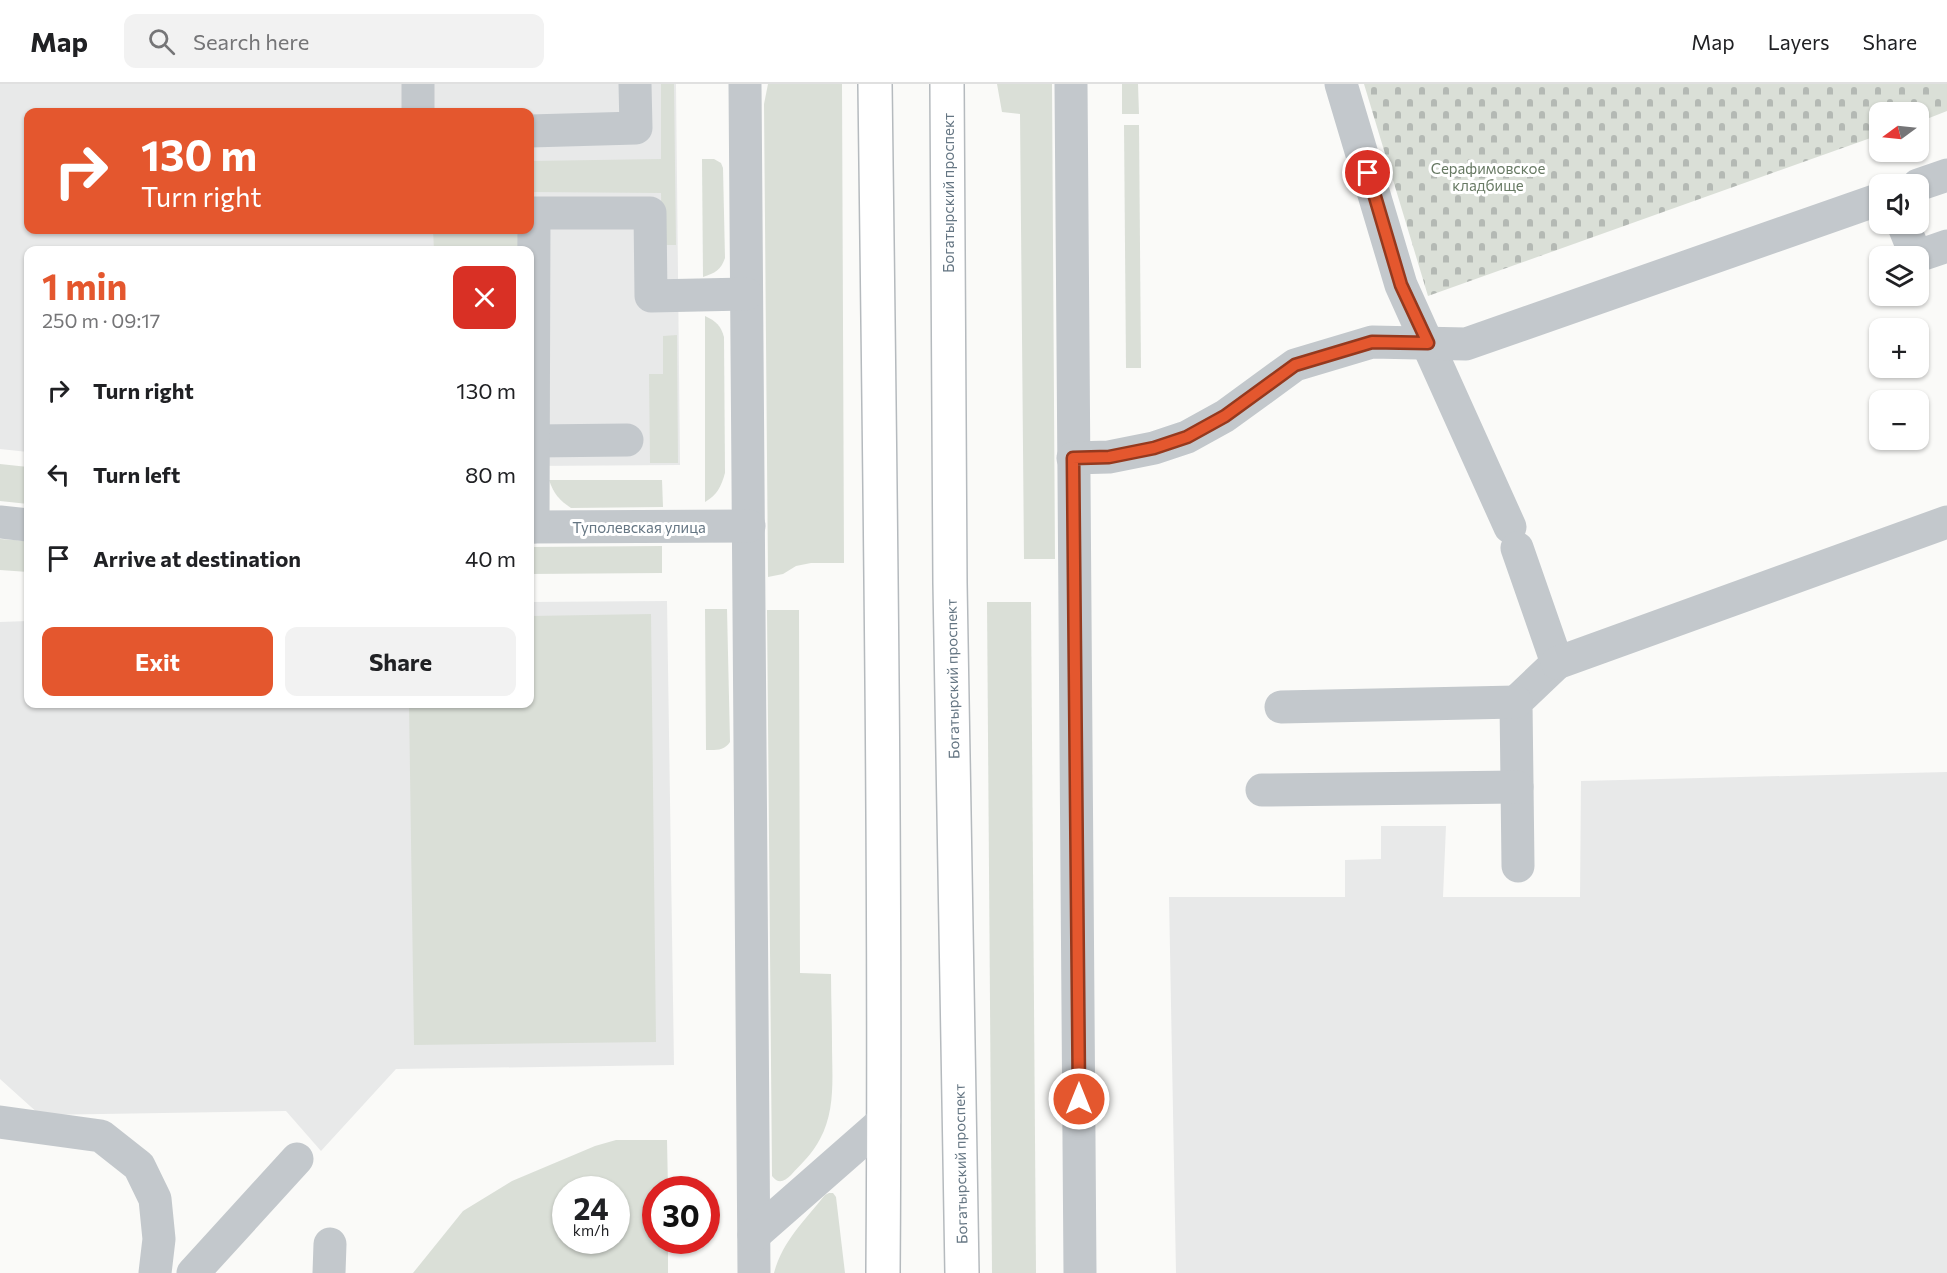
<!DOCTYPE html>
<meta charset="utf-8">
<style>
:root{--surface:#fff;--page:#f2f2f2;--text:#202124;--muted:#757577;--line:#e0e0e0;--accent:#e4572e}
body{margin:0;font-family:Commissioner,sans-serif;background:var(--page);color:var(--text);height:100vh;display:flex;flex-direction:column;font-size:22px;white-space:nowrap}
*{box-sizing:border-box;margin:0}
p{font-size:20px;color:var(--muted)}
.icon{flex:none;width:33px;height:33px;fill:none;stroke:currentColor;stroke-width:2;stroke-linecap:round;stroke-linejoin:round}
.map{position:relative;flex:1;overflow:hidden}
.details{position:absolute;left:24px;top:162px;width:510px;height:462px;display:flex;flex-direction:column;background:var(--surface);border-radius:12px;box-shadow:0 2px 4px #0004}
.details>*{flex:none}
.banner{position:absolute;left:24px;top:24px;width:510px;height:126px;border-radius:12px;box-shadow:0 2px 4px #0004;background:#e4572e;color:#fff;overflow:hidden}
.needle{width:39px;rotate:255deg}
.fabs{position:absolute;left:1869px;top:18px;display:grid;gap:12px}
.fabs a{display:grid;place-items:center;width:60px;height:60px;border-radius:12px;background:var(--surface);box-shadow:0 2px 4px #0004;font-size:30px}
.speed{position:absolute;left:552px;top:1092px;display:flex;gap:12px;font-size:30px;font-weight:700;text-align:center}
.speed>*{display:grid;place-content:center;width:78px;height:78px;border-radius:50%;background:var(--surface);box-shadow:0 2px 4px #0004;line-height:1}
.speed small{font-size:15px;font-weight:400}
.speed .limit{border:9px solid #d22;background:#fff;color:#111}
.pin{position:absolute;display:grid;place-items:center;width:51px;height:51px;color:#fff;margin:-26px;border:3px solid #fff;border-radius:50%;box-shadow:0 2px 6px #0007}
.me{position:absolute;width:66px;margin:-33px;rotate:0deg;stroke-linejoin:round;filter:drop-shadow(0 0 4px #0008)}
.turn{display:flex;align-items:center;gap:21px;height:126px;padding:0 18px;font-size:27px}
.turn .icon{width:78px;height:78px;stroke-width:2.5}
.turn b{display:block;font-size:42px;line-height:51px}
.round{display:grid;place-items:center;flex:none;width:63px;height:63px;border-radius:12px;background:var(--page)}
.overview{display:flex;align-items:center;justify-content:space-between;height:102px;padding:0 18px}
h1{font-size:36px;font-weight:700;line-height:45px;color:var(--accent)}
.button{display:flex;gap:12px;margin-top:auto;padding:12px 18px}
.button a{flex:1;height:69px;border-radius:12px;background:var(--accent);color:#fff;font-size:24px;font-weight:700;line-height:69px;text-align:center}
.button a+a{background:var(--page);color:var(--text)}
ul{padding:0;list-style:none}
li{display:flex;align-items:center;gap:18px;height:84px;padding:0 18px}
li div{flex:1}
li b{display:block;font-size:22px}
li em{font-style:normal}
header{display:flex;align-items:center;gap:36px;box-sizing:border-box;height:84px;padding:0 30px;background:var(--surface);border-bottom:2px solid var(--line)}
header strong{font-size:28px}
nav{display:flex;gap:33px;margin-inline-start:auto;font-size:21px}
.search{width:420px;height:54px;background:var(--page);display:flex;align-items:center;gap:15px;box-sizing:border-box;padding:0 21px;border-radius:12px;color:var(--muted);font-size:22px}
.map>svg:first-child{display:block}
</style>
<header>
<strong>Map</strong>
<div class="search"><svg class="icon" aria-label="search" viewBox="0 0 24 24"><circle cx="10" cy="10" r="6"/><path d="M15 15l6 6"/></svg>Search here</div>
<nav><a>Map</a><a>Layers</a><a>Share</a></nav>
</header>
<div class="map">
<svg width="1947" height="1189" viewBox="0 0 1947 1189">
<defs>
<pattern id="cemetery-stones" width="16" height="16" patternUnits="userSpaceOnUse" patternTransform="scale(1.5)"><rect width="16" height="16" fill="#dadfd7"/><path d="M2 7V4a2 2 0 0 1 4 0v3zM10 15v-3a2 2 0 0 1 4 0v3z" fill="#b4b9b4"/></pattern>
</defs>
<rect width="100%" height="100%" fill="#fafaf8"/>
<!-- built -->
<g fill="#e8e9e9" fill-rule="evenodd">
<path d="M0,0H676L680,381L530,382V166H28V368L0,365ZM28,28H530V146H28Z"/>
<polygon points="667,517 674,981 396,985 321,1067 286,1027 40,1031 0,995 0,538 28,537 28,620 530,620 530,518"/>
<polygon points="1947,688 1947,1189 1176,1189 1169,813 1345,813 1345,776 1381,775 1381,742 1446,742 1443,813 1580,813 1581,697"/>
</g>
<!-- green -->
<g fill="#dadfd7" fill-rule="evenodd">
<polygon points="661,0 674,0 676,161 662,161 661,109 530,108 530,77 661,75"/>
<polygon points="768,0 842,0 844,479 811,479 796,482 783,490 768,493 764,20"/>
<polygon points="997,0 1052,0 1055,475 1024,475 1020,30 1002,28"/>
<polygon points="1122,0 1138,0 1139,30 1122,30"/>
<polygon points="1124,41 1139,41 1141,284 1126,284"/>
<path d="M702,75H714L721,79L723,84L725,174C721,186 715,189 703,193Z"/>
<polygon points="433,146 518,146 518,166 434,166"/>
<path d="M705,232C716,237 721,242 724,253L725,389C721,403 717,411 705,418Z"/>
<polygon points="677,251 678,379 650,379 649,290 663,290 663,252"/>
<polygon points="0,380 28,383 28,420 0,417"/>
<path d="M549,396H662L663,423L571,424C559,416 554,410 549,396Z"/>
<polygon points="0,455 28,457 28,488 0,486"/>
<polygon points="662,462 662,489 530,490 530,463"/>
<polygon points="987,518 1031,518 1036,1189 992,1189"/>
<path d="M705,525H727L730,658C724,667 716,666 706,666Z"/>
<path d="M767,526H799L800,889L831,890C831,913 832,936 832,960C832,991 836,1026 820,1055C813,1069 801,1080 791,1091C784,1098 778,1100 772,1092Z"/>
<polygon points="651,530 656,958 414,961 409,620 530,620 530,532"/>
<path d="M616,1056H667L668,1105L656,1106V1156L668,1157V1189H413L463,1127L512,1097L595,1062ZM566,1106H616V1156H566Z"/>
<path d="M829,1109H833L836,1113L845,1189H774C782,1158 805,1136 825,1111Z"/>
</g>
<!-- cemetery -->
<polygon fill="url(#cemetery-stones)" points="1364,0 1947,0 1947,27 1919,38 1918,28 1880,28 1879,51 1428,212"/>
<g fill="none" stroke-linecap="round" stroke-linejoin="round">
<!-- major casing -->
<g stroke="#b5babe" stroke-width="36">
<g id="major">
<path d="M875,0C880,396 886,793 883,1189"/>
<polyline points="947,0 950,499 962,1189"/>
</g>
</g>
<!-- minor -->
<g stroke="#c3c8cc" stroke-width="33">
<polyline points="418,0 418,28"/>
<polyline points="745,0 754,1189"/>
<polyline points="1071,0 1080,1189"/>
<polyline points="1341,0 1401,201 1510,443"/>
<polyline points="530,47 636,44 635,0"/>
<polyline points="1918,101 1947,91"/>
<polyline points="1903,140 1916,172"/>
<polyline points="1918,172 1947,162"/>
<polyline points="534,357 627,356"/>
<polyline points="1073,374 1109,373 1154,364 1187,353 1225,332 1295,281 1372,258 1466,260 1880,115"/>
<polyline points="0,438 28,441"/>
<polyline points="530,443 749,442"/>
<polyline points="533,443 534,129 650,129 651,212 746,210"/>
<polyline points="1517,464 1557,579 1516,618 1518,782"/>
<polyline points="1557,579 1947,438"/>
<polyline points="1281,623 1516,618"/>
<polyline points="1262,706 1517,703"/>
<polyline points="0,1038 101,1052 139,1082 155,1115 159,1155 155,1189"/>
<polyline points="754,1151 884,1037"/>
<polyline points="193,1189 297,1075"/>
<polyline points="329,1189 330,1160"/>
</g>
<!-- major -->
<use href="#major" stroke="#fff" stroke-width="33"/>
</g>
<g fill="none" stroke-linecap="round" stroke-linejoin="round">
<!-- route casing -->
<g stroke="#94391e" stroke-width="15">
<polyline id="route" points="1079,1015 1073,374 1109,373 1154,364 1187,353 1225,332 1295,281 1372,258 1428,259 1401,201 1368,89"/>
</g>
<!-- route -->
<use href="#route" stroke="#e4572e" stroke-width="10"/>
</g>
<g text-anchor="middle" dominant-baseline="central" stroke-width="6" stroke-linejoin="round" paint-order="stroke">
<!-- park labels -->
<g font-size="15" fill="#687a64" stroke="#fff">
<text x="1488" y="84">Серафимовское<tspan x="1488" dy="17">кладбище</tspan></text>
</g>
<!-- street labels -->
<g font-size="15" fill="#657683" stroke="#fff">
<text transform="translate(948 109) rotate(-90)">Богатырский проспект</text>
<text x="639" y="443">Туполевская улица</text>
<text transform="translate(952 595) rotate(-91)">Богатырский проспект</text>
<text transform="translate(960 1080) rotate(-91)">Богатырский проспект</text>
</g>
</g>
</svg>
<div class="fabs">
<a><svg class="needle" viewBox="-14 -14 28 28"><path d="M0-13l5 13h-10z" fill="#e53935"/><path d="M0 13l5-13h-10z" fill="#757577"/></svg></a>
<a><svg class="icon" aria-label="sound" viewBox="0 0 24 24"><path d="M4 9h4l5-4v14l-5-4H4zM17 9q2 3 0 6"/></svg></a>
<a><svg class="icon" aria-label="layers" viewBox="0 0 24 24"><path d="M12 4l9 5-9 5-9-5zM3 14l9 5 9-5"/></svg></a>
<a>+</a>
<a>−</a>
</div>
<div class="speed"><div>24<small>km/h</small></div><div class="limit">30</div></div>
<div class="pin" style="left:1368px;top:89px;background:#d93025"><svg class="icon" aria-label="arrive" viewBox="0 0 24 24"><path d="M6 21V4h12l-3 4 3 4H6"/></svg></div>
<svg class="me" style="left:1079px;top:1015px" viewBox="-20 -20 40 40"><circle r="17" fill="#e4572e" stroke="#fff" stroke-width="3"/><path d="M0-11L8 9 0 5-8 9z" fill="#fff"/></svg>
<div class="banner">
<div class="turn"><svg class="icon" aria-label="right" viewBox="0 0 24 24"><path d="M7 20v-9h11M14 6l5 5-5 5"/></svg><div><b>130 m</b>Turn right</div></div>
</div>
<section class="details">
<div class="overview"><div><h1>1 min</h1><p>250 m · 09:17</p></div><a class="round" style="background:#d93025;color:#fff"><svg class="icon" aria-label="close" viewBox="0 0 24 24"><path d="M6 6l12 12M18 6L6 18"/></svg></a></div>
<ul>
<li><svg class="icon" aria-label="right" viewBox="0 0 24 24"><path d="M7 20v-9h11M14 6l5 5-5 5"/></svg><div><b>Turn right</b></div><em>130 m</em></li>
<li><svg class="icon" aria-label="left" viewBox="0 0 24 24"><path d="M17 20v-9H6M10 6l-5 5 5 5"/></svg><div><b>Turn left</b></div><em>80 m</em></li>
<li><svg class="icon" aria-label="arrive" viewBox="0 0 24 24"><path d="M6 21V4h12l-3 4 3 4H6"/></svg><div><b>Arrive at destination</b></div><em>40 m</em></li>
</ul>
<div class="button"><a>Exit</a><a>Share</a></div>
</section>
</div>
